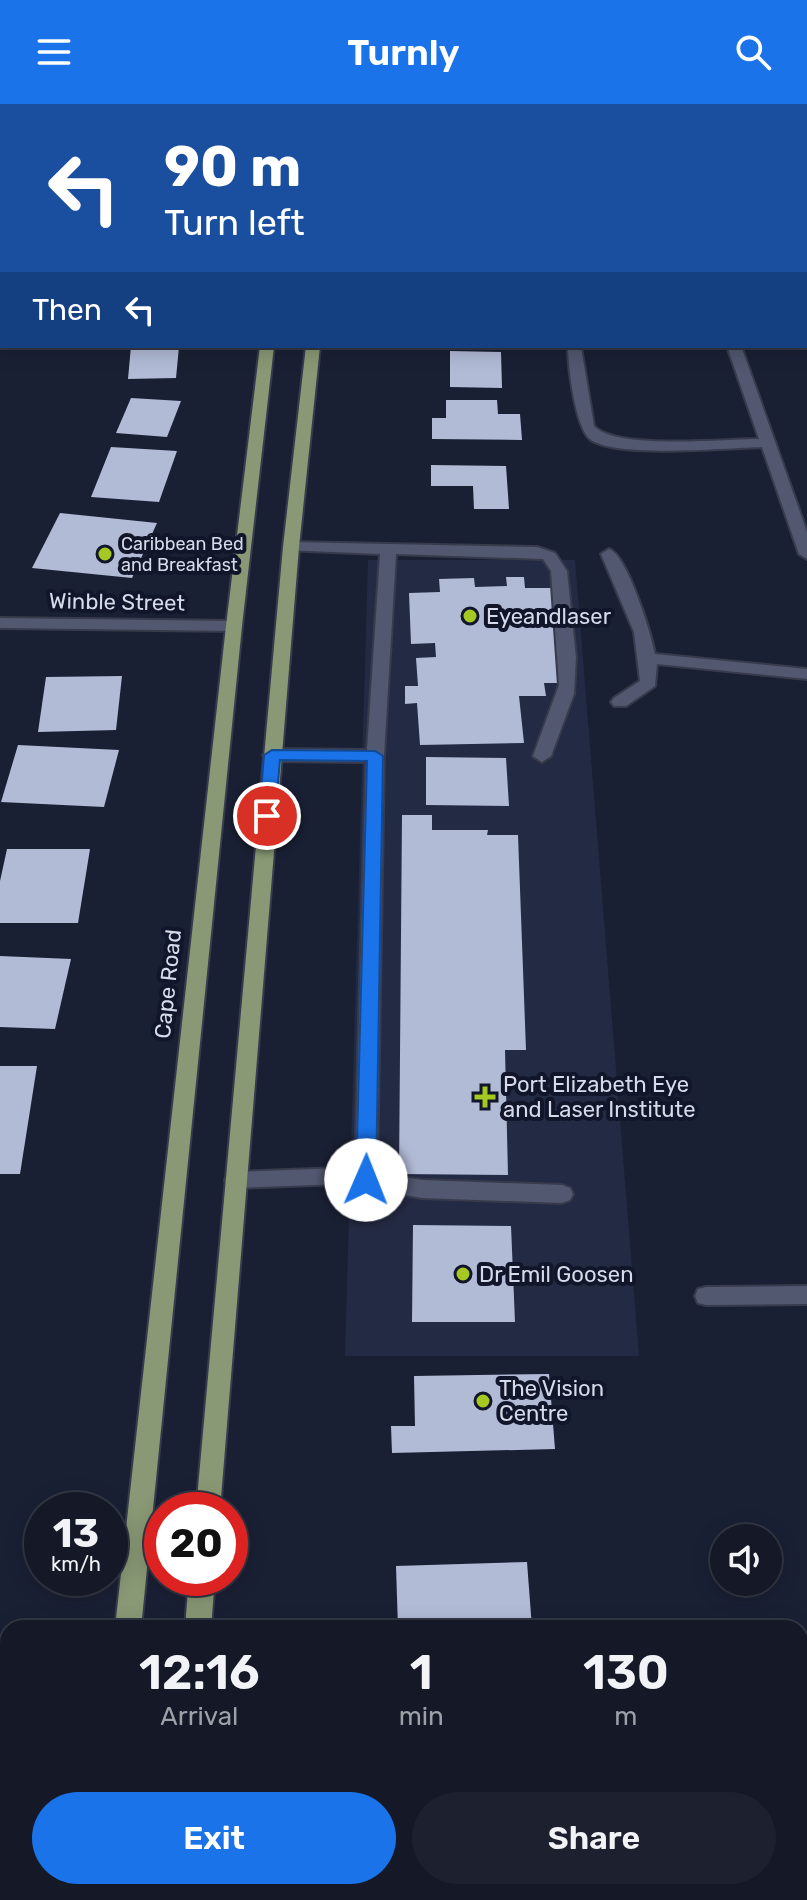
<!DOCTYPE html>
<style>
:root{--surface:#141827;--page:#1d212f;--text:#f1f3f6;--muted:#9da0a7;--line:#333744;--accent:#1a73e8}
body{margin:0;font-family:Rubik,sans-serif;background:var(--page);color:var(--text);height:100vh;display:flex;flex-direction:column;font-size:30px;white-space:nowrap}
*{box-sizing:border-box;margin:0}
p{font-size:26px;color:var(--muted)}
.icon{flex:none;width:44px;height:44px;fill:none;stroke:currentColor;stroke-width:2;stroke-linecap:round;stroke-linejoin:round}
.map{position:relative;flex:1;overflow:hidden}
.panel{position:absolute;left:0px;top:1516px;width:808px;height:280px;display:flex;flex-direction:column;background:var(--surface);border-radius:24px 24px 0 0;box-shadow:0 4px 20px #0003,0 0 0 2px var(--line)}
.panel>*{flex:none}
.hud{position:absolute;left:0px;top:0px;width:808px;height:244px;box-shadow:0 4px 20px #0003,0 0 0 2px var(--line);background:#1a4fa0;color:#fff;overflow:hidden}
.buttons{position:absolute;left:710px;top:1420px;display:grid;gap:16px}
.buttons a{display:grid;place-items:center;width:72px;height:72px;border-radius:50%;background:var(--surface);box-shadow:0 4px 20px #0003,0 0 0 2px var(--line);font-size:40px}
.speed{position:absolute;left:24px;top:1388px;display:flex;gap:16px;font-size:40px;font-weight:700;text-align:center}
.speed>*{display:grid;place-content:center;width:104px;height:104px;border-radius:50%;background:var(--surface);box-shadow:0 4px 20px #0003,0 0 0 2px var(--line);line-height:1}
.speed small{font-size:20px;font-weight:400}
.speed .limit{border:12px solid #d22;background:#fff;color:#111}
.pin{position:absolute;display:grid;place-items:center;width:68px;height:68px;color:#fff;margin:-34px;border:4px solid #fff;border-radius:50%;box-shadow:0 2px 8px #0007}
.me{position:absolute;width:88px;margin:-44px;rotate:1deg;stroke-linejoin:round;filter:drop-shadow(0 0 6px #0008)}
.turn{display:flex;align-items:center;gap:28px;height:168px;padding:0 32px;font-size:36px}
.turn .icon{width:104px;height:104px;stroke-width:2.5}
.turn b{display:block;font-size:56px;line-height:68px}
.then{display:flex;align-items:center;height:76px;padding:0 32px;background:#0003;gap:16px;font-size:30px}
.eta{display:flex;justify-content:space-evenly;align-items:center;height:136px;text-align:center}
.eta b{font-size:48px;font-weight:600;line-height:56px}
.button{display:flex;gap:16px;margin-top:auto;padding:16px 32px}
.button a{flex:1;height:92px;border-radius:48px;background:var(--accent);color:#fff;font-size:32px;font-weight:600;line-height:92px;text-align:center}
.button a+a{background:var(--page);color:var(--text)}
header{display:flex;justify-content:space-between;align-items:center;height:104px;padding:0 32px;background:var(--accent);color:#fff;font-size:36px;font-weight:600}
.map>svg:first-child{display:block}
</style>
<header><svg class="icon" aria-label="menu" viewBox="0 0 24 24"><path d="M4 6h16M4 12h16M4 18h16"/></svg>Turnly<svg class="icon" aria-label="search" viewBox="0 0 24 24"><circle cx="10" cy="10" r="6"/><path d="M15 15l6 6"/></svg></header>
<div class="map">
<svg width="807" height="1796" viewBox="0 0 807 1796">
<rect width="100%" height="100%" fill="#1a2034"/>
<!-- built -->
<polygon fill="#232a43" points="368,456 575,456 639,1252 345,1252"/>
<!-- building -->
<g fill="#b2bbd6">
<polygon points="131,242 179,242 176,274 128,275"/>
<polygon points="450,247 501,248 502,284 450,283"/>
<polygon points="131,294 181,297 167,333 116,329"/>
<polygon points="446,296 497,296 498,310 520,310 522,336 432,335 432,314 446,314"/>
<polygon points="111,343 177,347 159,398 91,393"/>
<polygon points="431,361 506,362 509,405 474,405 473,382 431,382"/>
<polygon points="60,409 157,419 132,474 32,464"/>
<polygon points="506,473 524,473 525,484 551,484 563,579 544,579 546,592 519,592 524,639 420,641 417,599 405,600 405,582 418,582 416,554 436,553 435,539 411,540 409,489 440,488 439,475 474,474 475,483 507,482"/>
<polygon points="122,572 116,626 38,628 46,573"/>
<polygon points="18,641 119,646 104,703 1,698"/>
<polygon points="426,653 506,654 509,702 426,701"/>
<polygon points="402,711 432,711 432,726 488,726 487,731 518,731 526,946 505,946 508,1071 399,1070"/>
<polygon points="7,745 90,745 78,819 0,819 0,777"/>
<polygon points="0,852 71,855 55,925 0,923"/>
<polygon points="0,962 37,962 20,1070 0,1070"/>
<polygon points="413,1121 511,1122 515,1218 412,1218"/>
<polygon points="549,1270 555,1345 392,1349 391,1322 415,1322 414,1272"/>
<polygon points="527,1458 532,1524 398,1524 396,1462"/>
<polygon points="416,1788 528,1788 529,1796 416,1796"/>
</g>
<g fill="none" stroke-linecap="round" stroke-linejoin="round">
<!-- service casing -->
<g stroke="#373b4c" stroke-width="4">
<g id="service">
<polygon points="636,0 650,0 652,2 638,2"/>
<rect x="806" y="210" width="1" height="8"/>
<path d="M568,242L581,243L594,322C616,346 724,335 759,335L727,242H741L807,428V455L799,450L762,343C726,344 618,354 591,336C575,325 568,261 568,242Z"/>
<polygon points="291,438 537,443 555,449 567,467 576,554 574,590 551,652 542,658 533,652 559,581 551,467 543,455 396,450 384,652 377,1069 422,1076 562,1081 570,1084 573,1090 570,1096 562,1099 422,1094 341,1080 236,1084 228,1082 225,1076 228,1070 236,1068 341,1064 355,1066 366,658 272,657 263,651 272,645 367,646 380,450 285,446 285,440"/>
<path d="M609,445C627,451 651,529 655,550L807,565V575L657,560L655,582L626,602H614L611,598L614,594L640,577L634,528L601,450Z"/>
<polygon points="807,1182 807,1200 706,1201 698,1199 695,1192 698,1185 706,1183"/>
</g>
</g>
<!-- minor casing -->
<g stroke="#373b4c" stroke-width="4">
<g id="minor">
<polygon points="790,0 802,0 804,2 792,2"/>
<polygon points="0,514 234,517 242,522 234,527 0,524"/>
</g>
</g>
<!-- primary casing -->
<g stroke="#373b4c" stroke-width="4">
<g id="primary">
<polygon points="296,0 308,0 295,2"/>
<rect x="334" y="0" width="12" height="2"/>
<polygon points="260,242 274,242 242,522 141,1524 115,1524 226,522"/>
<polygon points="306,242 320,242 299,443 220,1406 196,1406 283,443"/>
<polygon points="189,1474 215,1474 211,1524 185,1524"/>
<polygon points="86,1788 114,1788 113,1796 85,1796"/>
<polygon points="161,1788 189,1788 188,1796 160,1796"/>
</g>
</g>
<!-- service -->
<use href="#service" fill="#515870" fill-rule="evenodd"/>
<!-- minor -->
<use href="#minor" fill="#515870" fill-rule="evenodd"/>
<!-- primary -->
<use href="#primary" fill="#899975" fill-rule="evenodd"/>
</g>
<!-- route -->
<polygon fill="#1a73e8" stroke="#114b97" stroke-width="2" points="272,646 375,647 383,652 376,1076 373,1081 359,1081 356,1076 367,657 280,656 275,712 267,717 259,712 264,651"/>
<!-- markers -->
<g fill="#a5c823" stroke="#11162a" stroke-width="3">
<circle cx="105" cy="450" r="8"/>
<circle cx="470" cy="512" r="8"/>
<path d="M481 981h8v8h8v8h-8v8h-8v-8h-8v-8h8z"/>
<circle cx="463" cy="1170" r="8"/>
<circle cx="483" cy="1297" r="8"/>
</g>
<g text-anchor="middle" dominant-baseline="central" stroke-width="8" stroke-linejoin="round" paint-order="stroke">
<!-- far-poi labels -->
<g font-size="18" fill="#d6dbe9" stroke="#11162a" text-anchor="start">
<text x="121" y="440">Caribbean Bed<tspan x="121" dy="21">and Breakfast</tspan></text>
</g>
<!-- street labels -->
<g font-size="22" fill="#d6dbe9" stroke="#11162a">
<text transform="translate(117 498) rotate(1)">Winble Street</text>
<text transform="translate(168 880) rotate(-84)">Cape Road</text>
</g>
<!-- poi labels -->
<g font-size="22" fill="#d6dbe9" stroke="#11162a" text-anchor="start">
<text x="486" y="512">Eyeandlaser</text>
<text x="503" y="980">Port Elizabeth Eye<tspan x="503" dy="25">and Laser Institute</tspan></text>
<text x="479" y="1170">Dr Emil Goosen</text>
<text x="499" y="1284">The Vision<tspan x="499" dy="25">Centre</tspan></text>
</g>
</g>
</svg>
<div class="buttons">
<a><svg class="icon" aria-label="sound" viewBox="0 0 24 24"><path d="M4 9h4l5-4v14l-5-4H4zM17 9q2 3 0 6"/></svg></a>
</div>
<div class="speed"><div>13<small>km/h</small></div><div class="limit">20</div></div>
<div class="pin" style="left:267px;top:712px;background:#d93025"><svg class="icon" aria-label="arrive" viewBox="0 0 24 24"><path d="M6 21V4h12l-3 4 3 4H6"/></svg></div>
<svg class="me" style="left:366px;top:1076px" viewBox="-20 -20 40 40"><circle r="19" fill="#fff"/><path d="M0-13L10 11 0 6-10 11z" fill="#1a73e8"/></svg>
<div class="hud">
<div class="turn"><svg class="icon" aria-label="left" viewBox="0 0 24 24"><path d="M17 20v-9H6M10 6l-5 5 5 5"/></svg><div><b>90 m</b>Turn left</div></div>
<div class="then">Then<svg class="icon" aria-label="left" viewBox="0 0 24 24"><path d="M17 20v-9H6M10 6l-5 5 5 5"/></svg></div>
</div>
<section class="panel">
<div class="eta">
<div><b>12:16</b><p>Arrival</p></div>
<div><b>1</b><p>min</p></div>
<div><b>130</b><p>m</p></div>
</div>
<div class="button"><a>Exit</a><a>Share</a></div>
</section>
</div>
